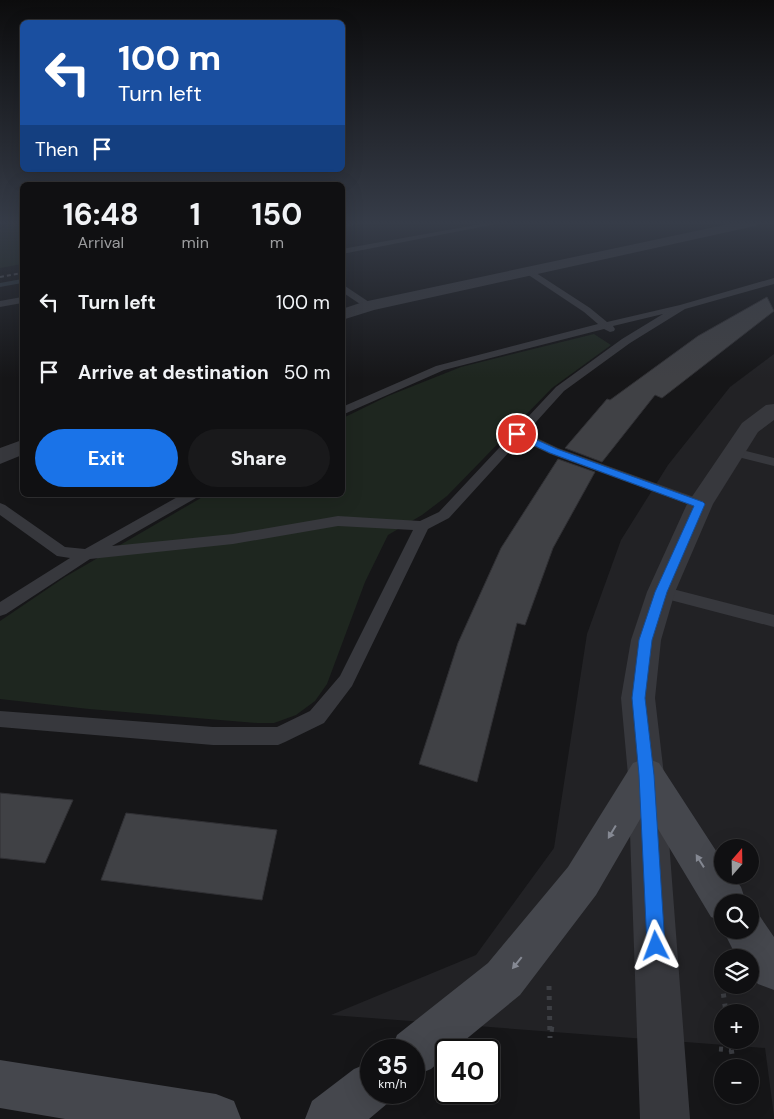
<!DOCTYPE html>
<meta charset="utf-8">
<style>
:root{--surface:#101012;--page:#19191b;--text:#f1f3f6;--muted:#9c9d9f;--line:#303032;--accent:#1a73e8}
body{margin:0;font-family:"DM Sans",sans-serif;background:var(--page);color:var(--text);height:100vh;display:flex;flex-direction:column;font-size:19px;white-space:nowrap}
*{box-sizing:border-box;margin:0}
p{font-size:16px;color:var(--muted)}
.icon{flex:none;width:28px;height:28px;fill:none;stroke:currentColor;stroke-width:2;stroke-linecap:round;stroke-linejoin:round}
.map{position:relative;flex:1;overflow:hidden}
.panel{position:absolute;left:20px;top:182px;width:325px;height:315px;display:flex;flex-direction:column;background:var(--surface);border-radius:8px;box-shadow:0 5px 20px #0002,0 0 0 1px var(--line)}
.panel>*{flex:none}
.guide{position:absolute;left:20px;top:20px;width:325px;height:152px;border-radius:8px;box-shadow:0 5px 20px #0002,0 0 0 1px var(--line);background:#1a4fa0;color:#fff;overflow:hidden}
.needle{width:32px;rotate:20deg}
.tools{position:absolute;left:714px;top:839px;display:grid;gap:10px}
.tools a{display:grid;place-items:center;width:45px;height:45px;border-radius:50%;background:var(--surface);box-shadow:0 5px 20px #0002,0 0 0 1px var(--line);font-size:25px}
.speed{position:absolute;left:360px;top:1039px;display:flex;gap:10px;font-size:25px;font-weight:700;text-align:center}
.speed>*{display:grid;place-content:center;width:65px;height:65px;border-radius:50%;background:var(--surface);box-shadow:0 5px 20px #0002,0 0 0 1px var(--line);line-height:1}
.speed small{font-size:12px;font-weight:400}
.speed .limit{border:2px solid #111;border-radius:8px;background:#fff;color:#111}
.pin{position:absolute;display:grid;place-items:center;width:42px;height:42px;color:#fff;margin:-21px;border:2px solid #fff;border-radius:50%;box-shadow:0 1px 5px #0007}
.me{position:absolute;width:55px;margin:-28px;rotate:357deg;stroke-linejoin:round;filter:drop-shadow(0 0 4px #0008)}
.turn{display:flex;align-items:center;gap:18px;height:105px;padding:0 15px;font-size:22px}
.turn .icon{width:65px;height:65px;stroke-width:2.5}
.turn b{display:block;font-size:35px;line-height:42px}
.then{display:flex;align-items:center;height:48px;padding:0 15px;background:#0003;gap:10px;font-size:19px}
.eta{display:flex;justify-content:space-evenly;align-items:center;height:85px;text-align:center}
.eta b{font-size:30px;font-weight:700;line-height:35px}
.primary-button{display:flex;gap:10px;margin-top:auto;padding:10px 15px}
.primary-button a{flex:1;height:58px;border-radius:30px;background:var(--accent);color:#fff;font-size:20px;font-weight:700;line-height:58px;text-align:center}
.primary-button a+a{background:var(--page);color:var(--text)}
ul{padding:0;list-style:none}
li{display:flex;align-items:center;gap:15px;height:70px;padding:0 15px}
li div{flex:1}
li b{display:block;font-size:19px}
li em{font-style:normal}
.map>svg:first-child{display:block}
</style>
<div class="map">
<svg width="774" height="1119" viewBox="0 0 774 1119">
<rect width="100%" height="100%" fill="#161618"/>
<!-- built -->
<path fill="#222225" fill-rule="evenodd" d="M774,354V1116L765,1048L331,1015L476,955L554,848L587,634L621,540L668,465L730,387ZM722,848H750V875H722ZM722,902H750V930H722ZM722,958H750V985H722ZM722,1012H750V1040H722Z"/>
<!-- green -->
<g fill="#1e261f">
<polygon points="13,222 22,222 22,264 0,268 0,230"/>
<polygon points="594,334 611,345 552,388 447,496 422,515 388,535 365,582 327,684 315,701 296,715 274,723 257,723 89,709 0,699 0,621 65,577 206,495 342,495 343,418 388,396 461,367"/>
</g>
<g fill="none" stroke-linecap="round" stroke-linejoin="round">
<!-- stream -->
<g fill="#2c353c" fill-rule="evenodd">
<polygon points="362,222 372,222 342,227 342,224"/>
<polygon points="22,279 22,283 0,287 0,283"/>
</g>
</g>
<!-- building -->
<g fill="#404145" stroke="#303034">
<polygon points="767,297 774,311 662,398 655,395 602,462 565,448 607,399 610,400 698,336"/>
<polygon points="558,459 595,472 553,548 525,625 517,623 477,782 419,764 458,643 501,548"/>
<polygon points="0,793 73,800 45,863 0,858"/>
<polygon points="126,813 277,830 262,900 101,880"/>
</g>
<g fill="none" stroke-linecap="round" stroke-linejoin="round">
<!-- path -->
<g stroke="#3d3f44" stroke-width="5" stroke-dasharray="4 6" stroke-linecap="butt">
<polyline points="719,964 726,1012"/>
<polyline points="549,986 550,1038"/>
<polyline points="550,1029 558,1030"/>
<polyline points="730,1040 733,1062"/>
<polyline points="719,1049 731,1050"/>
</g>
<!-- service -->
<g fill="#37383d" fill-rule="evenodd">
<polygon points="492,222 506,222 342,254 342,249"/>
<polygon points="530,269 590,308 607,322 680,305 774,278 774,284 685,309 630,343 564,391 526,433 558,448 705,501 707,504 705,507 695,507 550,454 520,440 449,518 428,529 352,686 324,723 285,742 278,745 213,745 0,727 0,711 213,727 277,727 310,711 340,676 413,530 338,526 233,544 90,559 6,614 0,616 0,602 70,558 57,556 0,515 0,503 5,505 65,547 85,549 181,495 198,495 196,498 112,546 233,534 338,516 420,521 439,512 556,387 622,339 663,314 613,326 615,329 614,331 610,332 604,329 444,370 342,415 342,407 436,366 598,324 584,312 527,274 526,272"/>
<polygon points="342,284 372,304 372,308 366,308 342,292"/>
<polygon points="22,297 22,303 0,307 0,301"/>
<polygon points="734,448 774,458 774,466 730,455 728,452 730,449"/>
<polygon points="661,586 774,615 774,627 655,596 653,592 655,588"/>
</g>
<!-- minor -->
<g fill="#37383d" fill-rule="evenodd">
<polygon points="738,222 762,222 755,226 374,310 342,320 342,309 363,302"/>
<polygon points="22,440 22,455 0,464 0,448"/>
</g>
<!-- tertiary -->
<polygon fill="#37383d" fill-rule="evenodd" points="774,404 774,420 758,432 713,504 675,592 661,640 655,698 664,775 690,1119 640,1119 628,775 621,698 631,640 647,592 687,504 742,423 766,405"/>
<!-- secondary -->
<g fill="#45474d" fill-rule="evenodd">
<polygon points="646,758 659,763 722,860 722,875 732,875 741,887 746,902 722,902 722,921 711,917 646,809 596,895 520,995 453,1050 446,1050 446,1056 431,1069 414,1076 414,1050 391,1050 397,1035 488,963 568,867 633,763"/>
<polygon points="750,911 759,915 774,937 774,990 758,984 750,975 750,958 737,958 723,930 750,930"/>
<polygon points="0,1060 216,1094 234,1101 241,1119 65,1119 0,1108"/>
<polygon points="371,1062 371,1092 393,1092 388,1103 369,1119 305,1119 312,1101 354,1069"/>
</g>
<!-- rail -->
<polyline stroke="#4a4c52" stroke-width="2" stroke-dasharray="4 3" stroke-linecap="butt" points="0,277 22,273"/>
</g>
<!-- one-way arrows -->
<defs><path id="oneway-solid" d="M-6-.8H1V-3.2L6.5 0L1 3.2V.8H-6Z" transform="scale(1.25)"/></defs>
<g fill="#858993">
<use href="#oneway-solid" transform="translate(612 832) rotate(121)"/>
<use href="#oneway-solid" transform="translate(700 861) rotate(-122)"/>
<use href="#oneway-solid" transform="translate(517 963) rotate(129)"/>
</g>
<!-- sky -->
<linearGradient id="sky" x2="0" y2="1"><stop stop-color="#0c0c0d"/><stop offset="0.59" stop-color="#363c48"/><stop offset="1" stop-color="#363c48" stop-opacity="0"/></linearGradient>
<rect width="774" height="378" fill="url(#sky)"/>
<!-- route -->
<polygon fill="#1a73e8" stroke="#114b97" points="517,431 557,449 703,502 705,504 667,592 652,640 645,698 654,775 665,946 662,953 656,955 650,953 647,946 639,775 632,698 639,640 655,592 694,506 550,453 514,436 514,432"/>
</svg>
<div class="tools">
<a><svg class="needle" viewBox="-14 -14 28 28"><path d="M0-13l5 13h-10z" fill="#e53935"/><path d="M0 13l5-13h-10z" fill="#9c9d9f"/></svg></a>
<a><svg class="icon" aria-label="search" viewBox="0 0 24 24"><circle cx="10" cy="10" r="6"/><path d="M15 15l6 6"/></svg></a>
<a><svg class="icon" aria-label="layers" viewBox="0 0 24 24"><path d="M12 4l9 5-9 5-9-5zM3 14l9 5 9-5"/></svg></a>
<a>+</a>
<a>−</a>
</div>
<div class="speed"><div>35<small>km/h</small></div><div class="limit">40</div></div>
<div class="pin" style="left:517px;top:434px;background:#d93025"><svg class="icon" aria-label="arrive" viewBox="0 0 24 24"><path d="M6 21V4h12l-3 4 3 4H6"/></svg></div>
<svg class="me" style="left:656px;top:946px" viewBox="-20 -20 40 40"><path d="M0-17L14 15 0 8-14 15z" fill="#1a73e8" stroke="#fff" stroke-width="4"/></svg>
<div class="guide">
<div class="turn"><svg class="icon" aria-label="left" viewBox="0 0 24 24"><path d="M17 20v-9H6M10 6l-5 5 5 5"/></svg><div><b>100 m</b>Turn left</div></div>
<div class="then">Then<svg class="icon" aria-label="arrive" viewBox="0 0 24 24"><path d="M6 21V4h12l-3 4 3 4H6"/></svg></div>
</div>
<section class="panel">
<div class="eta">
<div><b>16:48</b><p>Arrival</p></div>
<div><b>1</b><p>min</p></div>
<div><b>150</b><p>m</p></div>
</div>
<ul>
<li><svg class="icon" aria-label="left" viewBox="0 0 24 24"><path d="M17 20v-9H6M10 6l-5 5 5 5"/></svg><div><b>Turn left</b></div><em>100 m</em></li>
<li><svg class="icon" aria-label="arrive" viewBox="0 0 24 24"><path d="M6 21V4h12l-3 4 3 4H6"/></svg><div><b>Arrive at destination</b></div><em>50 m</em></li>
</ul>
<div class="primary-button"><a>Exit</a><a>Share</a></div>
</section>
</div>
